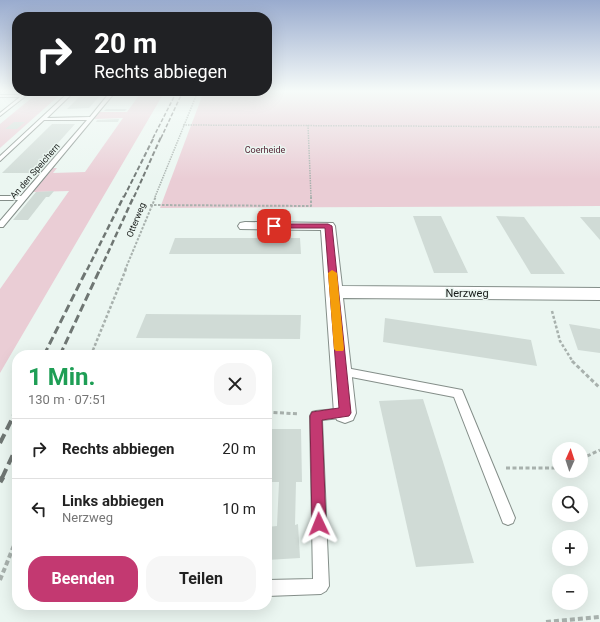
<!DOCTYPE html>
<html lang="de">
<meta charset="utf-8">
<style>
:root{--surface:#fff;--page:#f6f6f6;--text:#222;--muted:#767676;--line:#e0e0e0;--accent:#c33971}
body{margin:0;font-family:Roboto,sans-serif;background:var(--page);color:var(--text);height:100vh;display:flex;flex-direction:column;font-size:15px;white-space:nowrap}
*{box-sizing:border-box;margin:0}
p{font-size:13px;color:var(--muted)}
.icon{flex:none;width:22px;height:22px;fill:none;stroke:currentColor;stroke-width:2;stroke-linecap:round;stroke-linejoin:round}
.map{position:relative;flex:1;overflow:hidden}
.panel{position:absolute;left:12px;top:350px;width:260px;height:260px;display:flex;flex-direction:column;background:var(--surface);border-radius:16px;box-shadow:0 4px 16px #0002}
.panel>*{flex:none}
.hud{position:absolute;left:12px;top:12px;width:260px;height:84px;border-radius:16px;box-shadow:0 4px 16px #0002;background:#202124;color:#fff;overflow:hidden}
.needle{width:26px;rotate:3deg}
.tools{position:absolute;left:552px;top:442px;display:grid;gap:8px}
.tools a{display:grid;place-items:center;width:36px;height:36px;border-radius:50%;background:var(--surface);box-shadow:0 4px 16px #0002;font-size:20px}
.pin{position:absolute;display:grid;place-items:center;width:34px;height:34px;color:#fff;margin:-17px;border-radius:8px;box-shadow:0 2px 6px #0006}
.me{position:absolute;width:44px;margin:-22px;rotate:358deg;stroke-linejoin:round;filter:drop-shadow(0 0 3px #0008)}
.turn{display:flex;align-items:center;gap:14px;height:84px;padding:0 16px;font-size:18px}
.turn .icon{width:52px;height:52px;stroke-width:2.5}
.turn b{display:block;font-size:28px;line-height:34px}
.round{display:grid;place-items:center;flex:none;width:42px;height:42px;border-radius:16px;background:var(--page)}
.headline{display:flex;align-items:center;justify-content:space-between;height:68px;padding:0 16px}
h1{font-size:24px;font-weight:700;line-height:30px;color:#1e9e55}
.cta{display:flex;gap:8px;margin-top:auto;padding:8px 16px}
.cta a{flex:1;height:46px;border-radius:16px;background:var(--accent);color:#fff;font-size:16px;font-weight:700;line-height:46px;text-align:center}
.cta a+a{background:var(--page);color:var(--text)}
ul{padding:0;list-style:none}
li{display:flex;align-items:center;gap:12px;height:60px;padding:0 16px;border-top:1px solid var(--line)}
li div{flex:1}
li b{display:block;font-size:15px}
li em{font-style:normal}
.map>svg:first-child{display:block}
</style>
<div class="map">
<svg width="600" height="622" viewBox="0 0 600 622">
<rect width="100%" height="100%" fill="#ebf6f1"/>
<!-- green -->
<g fill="#eacdd5">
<polygon points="40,91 64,91 0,148 0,124"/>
<polygon points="142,91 165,91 0,373 0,289 69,191 33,192 53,168 57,168 53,173 85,172 123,118 94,119 100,112 127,112"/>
<polygon points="204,91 600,91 600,206 160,208"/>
</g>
<!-- building -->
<g fill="#d0dbd6">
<polygon points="85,91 104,91 89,108 67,109"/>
<polygon points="106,109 127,109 125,111 104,111"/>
<polygon points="119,119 118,122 96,122 97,120"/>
<polygon points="14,122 25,122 17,129 5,129"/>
<polygon points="52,124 75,124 31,173 2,173"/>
<polygon points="54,191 49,197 46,197 28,220 13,220 36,192"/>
<polygon points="413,216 441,216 468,273 434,273"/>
<polygon points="496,216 524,217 565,274 531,274"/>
<polygon points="580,217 600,217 600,240"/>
<polygon points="175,238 300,238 301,254 169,254"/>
<polygon points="146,314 301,315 300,339 136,338"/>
<polygon points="385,318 531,340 537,366 383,342"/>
<polygon points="569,324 600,329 600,353 578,350"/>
<polygon points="423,399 444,465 474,563 416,567 379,401"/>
<polygon points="267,429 301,429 302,482 296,482 295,525 298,524 300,558 267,560 267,527 277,526 279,482 267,482"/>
</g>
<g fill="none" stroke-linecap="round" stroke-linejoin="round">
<!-- service casing -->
<g stroke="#848e89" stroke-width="2">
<g id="service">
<polygon points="27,91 32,91 0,116 0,113 20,97 0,97 0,95 23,95"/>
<polygon points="70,91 75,91 47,118 90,117 111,91 116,91 3,227 0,227 0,221 18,200 0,200 0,196 21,196 87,120 44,120 0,161 0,156"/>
<polygon points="341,367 462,390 515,518 513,523 508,525 503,523 454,397 341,375 337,374 336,371 337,368"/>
<polygon points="345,408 349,409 351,413 349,417 322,420 329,586 326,591 321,594 267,596 267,580 313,579 310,416 312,412 316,411"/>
</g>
</g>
<!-- minor casing -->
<g stroke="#848e89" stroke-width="2">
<polygon id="minor" points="245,222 333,223 335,226 342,286 600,288 600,300 343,298 356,413 353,420 345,423 337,420 334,413 321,230 240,229 238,226 240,223"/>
</g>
<!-- path-far4 -->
<g stroke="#a8b1ad" stroke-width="1.5" stroke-dasharray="1.5 1" stroke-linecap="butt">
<polyline points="183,125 600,127"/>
<polyline points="308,125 311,197"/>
<polyline points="155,197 198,91"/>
</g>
<!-- path-far3 -->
<g stroke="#a8b1ad" stroke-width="2" stroke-dasharray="2.5 1.5" stroke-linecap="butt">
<polyline points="150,205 311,206 311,196"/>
<polyline points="125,270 156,196"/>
</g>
<!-- path-far2 -->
<g stroke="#a8b1ad" stroke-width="2.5" stroke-dasharray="3 2" stroke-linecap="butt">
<polyline points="552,311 560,341 573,362"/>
<polyline points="91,355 126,269"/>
</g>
<!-- path-far1 -->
<g stroke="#a8b1ad" stroke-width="3" stroke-dasharray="4 2.5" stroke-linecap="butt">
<polyline points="572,361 600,388"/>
<polyline points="267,412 299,414"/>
<polyline points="581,459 600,450"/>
<polyline points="506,468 559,468"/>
</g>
<!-- path -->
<g stroke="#a8b1ad" stroke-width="4" stroke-dasharray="5 3" stroke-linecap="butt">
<polyline points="0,580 17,538"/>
<polyline points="546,622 600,617"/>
</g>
<!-- service -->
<use href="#service" fill="#fff" fill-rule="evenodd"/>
<!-- minor -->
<use href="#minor" fill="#fff" fill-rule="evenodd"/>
<!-- rail-far5 -->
<g stroke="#6f7673" stroke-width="1.5" stroke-dasharray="4 2" stroke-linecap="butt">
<polyline points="153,138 177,91"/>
<polyline points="161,138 183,91"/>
</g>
<!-- rail-far4 -->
<g stroke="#6f7673" stroke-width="2" stroke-dasharray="5 2.5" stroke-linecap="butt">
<polyline points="124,197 154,137"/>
<polyline points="134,197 161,137"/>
</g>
<!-- rail-far3 -->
<g stroke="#6f7673" stroke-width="2.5" stroke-dasharray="6 3" stroke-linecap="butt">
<polyline points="87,270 124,196"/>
<polyline points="100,270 134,196"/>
</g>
<!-- rail-far2 -->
<g stroke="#6f7673" stroke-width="3" stroke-dasharray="8 4" stroke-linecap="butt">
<polyline points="44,355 87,269"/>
<polyline points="60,355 100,269"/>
</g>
<!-- rail-far1 -->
<g stroke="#6f7673" stroke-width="4" stroke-dasharray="10 5" stroke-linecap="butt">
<polyline points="0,443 17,409"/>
<polyline points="2,478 17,446"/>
</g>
<!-- rail -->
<polyline stroke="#6f7673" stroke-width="5" stroke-dasharray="12 6" stroke-linecap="butt" points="0,482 3,477"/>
</g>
<!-- sky -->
<linearGradient id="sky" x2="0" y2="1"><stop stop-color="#99abce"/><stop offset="0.51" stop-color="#f6fbf9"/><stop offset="1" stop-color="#f6fbf9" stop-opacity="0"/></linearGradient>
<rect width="600" height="179" fill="url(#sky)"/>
<!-- route -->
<polygon fill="#c33971" stroke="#7f2549" points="271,224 328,224 332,226 351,413 349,416 322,420 326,524 324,529 319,531 314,529 312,524 310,416 312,412 339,408 325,228 274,228 270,226"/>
<!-- slow -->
<polygon fill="#f59e0b" points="332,270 337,273 344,349 343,351 336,351 334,349 328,273"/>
<g text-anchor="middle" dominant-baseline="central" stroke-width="3" stroke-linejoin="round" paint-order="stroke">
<!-- far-park labels -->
<g font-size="9" fill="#552435" stroke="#ebf6f1">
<text x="265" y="150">Coerheide</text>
</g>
<!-- far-street labels -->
<g font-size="9" fill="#171b19" stroke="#ebf6f1">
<text transform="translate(35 171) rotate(-49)">An den Speichern</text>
<text transform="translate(136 220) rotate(-68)">Otterweg</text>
</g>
<!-- street labels -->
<g font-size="11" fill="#171b19" stroke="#ebf6f1">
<text x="467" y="293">Nerzweg</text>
</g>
</g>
</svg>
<div class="tools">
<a><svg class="needle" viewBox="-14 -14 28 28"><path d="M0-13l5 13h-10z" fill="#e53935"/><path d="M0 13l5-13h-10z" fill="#767676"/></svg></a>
<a><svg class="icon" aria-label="search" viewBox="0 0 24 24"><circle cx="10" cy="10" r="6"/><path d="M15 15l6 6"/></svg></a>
<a>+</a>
<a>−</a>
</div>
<div class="pin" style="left:274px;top:226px;background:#d93025"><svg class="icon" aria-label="arrive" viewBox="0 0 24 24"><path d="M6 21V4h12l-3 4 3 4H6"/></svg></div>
<svg class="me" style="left:319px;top:524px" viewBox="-20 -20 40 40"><path d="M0-17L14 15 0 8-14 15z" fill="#c33971" stroke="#fff" stroke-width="4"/></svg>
<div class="hud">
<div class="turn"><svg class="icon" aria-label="right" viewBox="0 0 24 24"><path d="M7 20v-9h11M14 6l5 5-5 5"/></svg><div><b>20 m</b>Rechts abbiegen</div></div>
</div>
<section class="panel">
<div class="headline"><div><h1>1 Min.</h1><p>130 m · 07:51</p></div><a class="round"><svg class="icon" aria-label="close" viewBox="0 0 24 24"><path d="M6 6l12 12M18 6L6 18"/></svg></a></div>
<ul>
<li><svg class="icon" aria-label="right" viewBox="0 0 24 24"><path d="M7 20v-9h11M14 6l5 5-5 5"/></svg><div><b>Rechts abbiegen</b></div><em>20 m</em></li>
<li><svg class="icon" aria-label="left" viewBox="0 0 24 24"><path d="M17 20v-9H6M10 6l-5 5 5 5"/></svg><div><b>Links abbiegen</b><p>Nerzweg</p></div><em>10 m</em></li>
</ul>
<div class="cta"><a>Beenden</a><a>Teilen</a></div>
</section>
</div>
